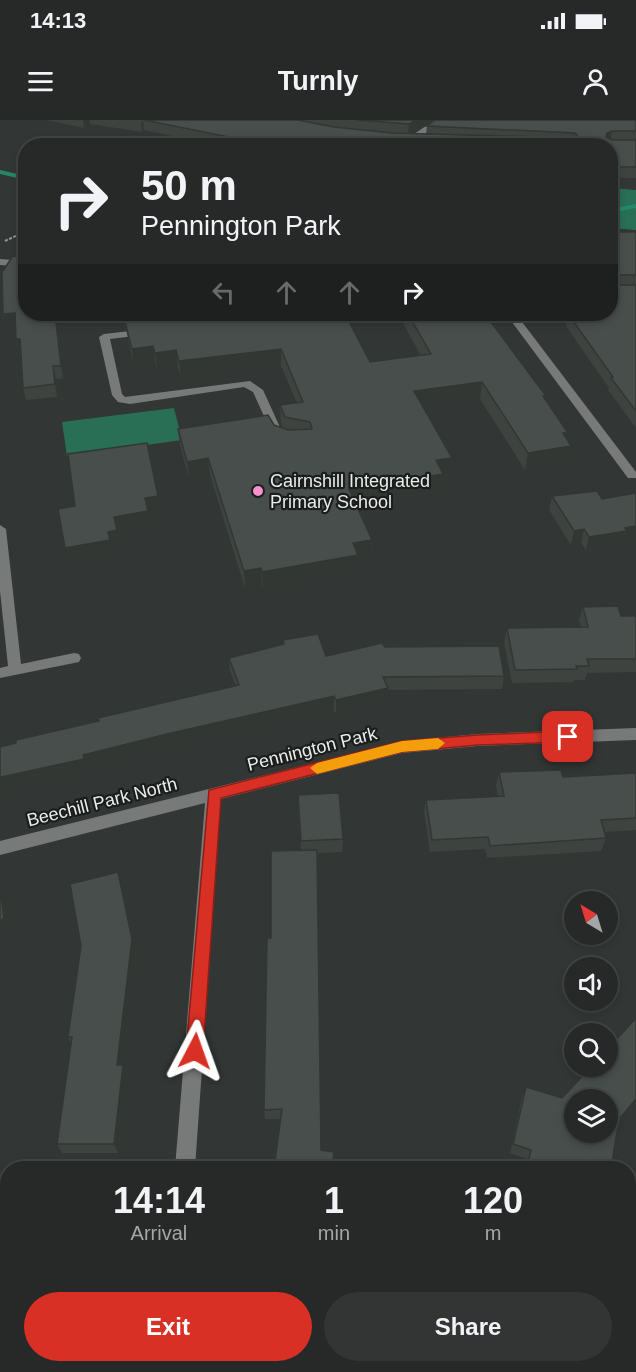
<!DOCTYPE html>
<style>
:root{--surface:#262928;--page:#323534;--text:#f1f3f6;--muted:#a4a6a8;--line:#424545;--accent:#d93025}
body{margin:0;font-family:Helvetica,sans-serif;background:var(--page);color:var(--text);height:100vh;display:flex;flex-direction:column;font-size:22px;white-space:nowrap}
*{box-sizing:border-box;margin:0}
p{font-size:20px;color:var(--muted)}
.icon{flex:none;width:33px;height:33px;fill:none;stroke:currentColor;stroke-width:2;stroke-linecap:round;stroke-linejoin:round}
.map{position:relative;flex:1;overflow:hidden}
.side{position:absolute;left:0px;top:1041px;width:636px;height:212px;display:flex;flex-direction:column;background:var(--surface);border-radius:24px 24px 0 0;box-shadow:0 3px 9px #0003,0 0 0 2px var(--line)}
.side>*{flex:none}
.top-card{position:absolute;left:18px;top:18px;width:600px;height:183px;border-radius:24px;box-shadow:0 3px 9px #0003,0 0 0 2px var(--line);background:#262928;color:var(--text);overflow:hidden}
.needle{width:39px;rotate:322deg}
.tools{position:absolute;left:564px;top:771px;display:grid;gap:12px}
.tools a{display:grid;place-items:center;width:54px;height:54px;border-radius:50%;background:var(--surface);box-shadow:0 3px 9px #0003,0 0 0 2px var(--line);font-size:30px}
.pin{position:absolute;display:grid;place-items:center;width:51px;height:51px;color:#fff;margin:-26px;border-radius:12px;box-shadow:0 3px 9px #0006}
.me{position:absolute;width:66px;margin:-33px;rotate:4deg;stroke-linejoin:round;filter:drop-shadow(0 0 4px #0008)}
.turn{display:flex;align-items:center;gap:21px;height:126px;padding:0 24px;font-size:27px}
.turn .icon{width:78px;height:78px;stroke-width:2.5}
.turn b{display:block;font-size:42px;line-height:51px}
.lanes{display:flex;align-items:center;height:57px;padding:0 24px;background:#0003;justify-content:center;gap:30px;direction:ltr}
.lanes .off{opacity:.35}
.eta{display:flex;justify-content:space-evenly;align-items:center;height:102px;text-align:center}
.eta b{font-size:36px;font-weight:700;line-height:42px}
.action{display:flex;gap:12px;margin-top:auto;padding:12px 24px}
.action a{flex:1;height:69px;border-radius:36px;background:var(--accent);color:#fff;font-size:24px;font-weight:700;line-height:69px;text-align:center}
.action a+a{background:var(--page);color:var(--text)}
.status{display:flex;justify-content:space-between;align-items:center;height:42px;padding:0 30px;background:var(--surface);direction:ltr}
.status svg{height:16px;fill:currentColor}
header{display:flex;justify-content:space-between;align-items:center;height:78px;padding:0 24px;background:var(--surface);font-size:27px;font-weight:700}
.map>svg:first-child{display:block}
</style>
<div class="status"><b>14:13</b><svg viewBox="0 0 49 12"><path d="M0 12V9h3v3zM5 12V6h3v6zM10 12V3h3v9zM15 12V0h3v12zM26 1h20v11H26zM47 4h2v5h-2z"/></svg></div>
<header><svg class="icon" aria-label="menu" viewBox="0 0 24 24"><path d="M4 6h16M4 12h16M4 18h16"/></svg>Turnly<svg class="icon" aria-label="person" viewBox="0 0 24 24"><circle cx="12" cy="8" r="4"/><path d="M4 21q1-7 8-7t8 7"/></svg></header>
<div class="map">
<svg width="636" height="1252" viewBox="0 0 636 1252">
<rect width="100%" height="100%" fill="#323735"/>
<!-- green -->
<g fill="#286f55">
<polygon points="611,68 636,70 636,110 611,108"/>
<polygon points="174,288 182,320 67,336 62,302"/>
</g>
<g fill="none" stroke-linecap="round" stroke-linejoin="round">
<!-- stream -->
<g fill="#238867" fill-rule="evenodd">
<polygon points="0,50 26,56 26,60 0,54"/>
<polygon points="636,84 636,88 610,93 610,89"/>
</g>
<!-- path -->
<polyline stroke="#929795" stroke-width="2" stroke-dasharray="3 1.5" stroke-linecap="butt" points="5,121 26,111"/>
<!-- minor -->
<g fill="#777a79" fill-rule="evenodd">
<path d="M435,0H446C439,5 414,22 408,22V18Z"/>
<polygon points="0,139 26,141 26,147 0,145"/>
<polygon points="506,194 516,194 636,352 636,358 628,358"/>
<polygon points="147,209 152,212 151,214 110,219 122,274 125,277 250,261 263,270 284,316 282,318 274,318 253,272 244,267 130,284 118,282 112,275 99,217 104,214"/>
<polygon points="0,405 6,409 21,544 74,533 79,534 81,538 79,542 0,558 0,548 8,546 0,471"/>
<polygon points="636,608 636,620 478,626 402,633 221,679 195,1048 175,1048 205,683 0,735 0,721 402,621 478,614"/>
<polygon points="124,1245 146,1245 143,1252 121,1252"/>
</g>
</g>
<!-- wall -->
<g fill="#3e4340" fill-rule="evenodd">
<path d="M46,0H636V58H610V26H219L144,10L142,12L90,4L84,8ZM435,0L427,6L426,14L411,13L430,1Z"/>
<polygon points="610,112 636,112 636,308 608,270 609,268 566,206 564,194 610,194"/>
<polygon points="26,118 56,194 63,258 56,259 57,277 26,280 23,268 21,231 19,232 16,219 16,205 6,207 3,194 22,137 20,126"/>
<polygon points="107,194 238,194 240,198 370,242 421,236 398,194 479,194 545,279 566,319 567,343 525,350 480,279 423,286 452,338 450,355 443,356 441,371 356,385 372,420 371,437 358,439 357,452 263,469 262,465 245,468 210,355 189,359 180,326 178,309 274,305 283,308 281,303 280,285 297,283 281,246 181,258 178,247 157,250 155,243 134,246 126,209 125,209 123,199 117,200 116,195 107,196"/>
<polygon points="636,373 636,419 624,421 623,424 586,430 581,423 571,425 549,390 552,376 602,379"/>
<polygon points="583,487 621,496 636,496 636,552 587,553 585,560 574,560 573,562 512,563 504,522 507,508 581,507 579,500"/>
<polygon points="283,520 326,536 385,527 504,556 502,569 388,570 387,581 336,594 334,590 169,627 87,648 88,652 6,670 7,673 0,675 0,627 236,566 230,551 229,538 283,524"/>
<polygon points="499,652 563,657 636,653 636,710 604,712 606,718 601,731 487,738 485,729 430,732 424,692 426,680 498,676 496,665"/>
<polygon points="298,688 343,719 342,732 317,733 321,1030 333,1041 333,1048 274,1048 281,999 265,999 264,990 271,818 301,730"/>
<polygon points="121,764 136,831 122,945 127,956 118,1033 62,1033 57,1024 71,924 68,917"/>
<polygon points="636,898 636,982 618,1002 611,1048 525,1048 527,1039 510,1033 522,977 526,967 562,978"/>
<polygon points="519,1245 579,1245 577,1252 518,1252"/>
</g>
<!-- shaded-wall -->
<g fill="#323734">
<polygon points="83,0 90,0 90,4 84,8"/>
<polygon points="143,0 144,10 142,12 141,2"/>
<polygon points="416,0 436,0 430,1 408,15 409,4"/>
<polygon points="612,11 610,22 605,24 607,13"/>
<polygon points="15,193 18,205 6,207 3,194"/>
<polygon points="55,194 56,194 63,258 61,246"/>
<polygon points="107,194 116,194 116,195 107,196"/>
<polygon points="116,194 122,194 123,199 117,200"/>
<polygon points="151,194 235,194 125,202 126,209 125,209 124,197"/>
<polygon points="16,219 20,219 23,231 19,232"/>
<polygon points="153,226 155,243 134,246 132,229"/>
<polygon points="281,229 281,246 181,258 179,241"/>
<polygon points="176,230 178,247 157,250 155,233"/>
<polygon points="53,246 56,259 57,277 55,264"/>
<polygon points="482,262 480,279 413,288 414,271"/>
<polygon points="563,313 568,313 565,327 571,326 567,343 525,350 528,333"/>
<polygon points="208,338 210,355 189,359 187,342"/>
<polygon points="452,338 450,355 443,356 441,371 349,386 349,369 436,340"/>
<polygon points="158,376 160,395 149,397 151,410 118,416 120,429 112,431 114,439 69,447 65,428 108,412 114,397 145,378"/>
<polygon points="636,406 636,419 624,421 623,424 586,430 589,417"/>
<polygon points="584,409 581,423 571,425 574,411"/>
<polygon points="372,420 371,437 358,439 357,452 263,469 262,452 353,423"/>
<polygon points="261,448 262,465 245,468 244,451"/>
<polygon points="388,568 387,581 336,594 336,580"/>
<polygon points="334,576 334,590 169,627 87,648 88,652 6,670 7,673 0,675 0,661 1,657 83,635 167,614"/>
<polygon points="118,752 136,831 121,956 117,945"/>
<polygon points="0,761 4,771 10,811 0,813"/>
<polygon points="123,945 127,956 118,1033 114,1024"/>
<polygon points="636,979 636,982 613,1008 619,999"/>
<polygon points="47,1245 55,1245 52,1252 44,1252"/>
</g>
<!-- building -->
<g fill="#484e4b" stroke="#323734" stroke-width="1.5" fill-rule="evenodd">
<polygon points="144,0 298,0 334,7 392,13 575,18 577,15 575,13 427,6 435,0 636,0 636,11 612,11 607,13 606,17 612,20 636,20 636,47 610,47 610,26 289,26 280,24 268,25"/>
<polygon points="357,0 416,0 409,4"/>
<polygon points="610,112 636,112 636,155 613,155 610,157"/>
<polygon points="26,118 26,194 55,194 61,246 53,246 55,264 23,268 20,219 16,219 15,193 3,194 2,152 13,136 25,137 25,127 20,126"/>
<polygon points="610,158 611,165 636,165 636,291 611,258 613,257 568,194 610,194"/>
<polygon points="123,194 151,194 124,197"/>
<polygon points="202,194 238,194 240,198 275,194 345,194 370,242 431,234 408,194 479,194 483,199 488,198 546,276 543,276 568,313 563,313 571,326 528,333 482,262 414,271 452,338 436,340 443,354 349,369 372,420 353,423 358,435 262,452 261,448 244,451 208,338 187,342 178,309 268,295 274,305 288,310 312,309 310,302 285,297 280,285 303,282 281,229 179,241 176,230 155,233 153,226 132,229 125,202"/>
<polygon points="147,323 158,376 145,378 148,391 114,397 117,410 108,412 110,420 65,428 58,389 75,386 68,334"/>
<polygon points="597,371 602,379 636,373 636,406 625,408 627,411 589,417 584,409 574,411 552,376"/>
<polygon points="618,486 621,496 636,496 636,539 587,539 589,546 576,546 577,549 515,550 507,508 588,507 583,487"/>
<polygon points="318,514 326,536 382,523 385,527 499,526 504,556 383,557 388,568 336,580 334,576 167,614 83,635 84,639 1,657 2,661 0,661 0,627 16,623 16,620 99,601 98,598 239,565 229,538 284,524 283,520"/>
<polygon points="561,650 563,657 636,653 636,698 601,700 606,718 490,726 488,717 432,720 426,680 504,676 499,652"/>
<polygon points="339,673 343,719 301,721 298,675"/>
<polygon points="317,730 321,1030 334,1032 332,1048 274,1048 282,989 264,990 267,818 271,818 271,731"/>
<polygon points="118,752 132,819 117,945 123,945 114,1024 57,1024 72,917 68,917 81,826 70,764"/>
<polygon points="0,767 4,799 0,800"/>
<path d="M636,898V979L619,999L611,1048H527L531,1030L513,1024L526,967L562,978L592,946H608V929ZM574,980H608V1012H574Z"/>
<polygon points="8,1172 8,1245 47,1245 44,1252 0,1252 0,1193"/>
<polygon points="227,1245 293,1245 291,1252 225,1252"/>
<polygon points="523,1245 579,1245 577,1252 521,1252"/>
</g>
<!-- route -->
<polygon fill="#d93025" stroke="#8d1f18" stroke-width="1.5" points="568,611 575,617 568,622 478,625 402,632 221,678 203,931 201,937 195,939 189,937 186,931 209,670 402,621 478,615"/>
<!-- slow -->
<polygon fill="#f59e0b" points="438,618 445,623 438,629 402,632 317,654 310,648 317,643 402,621"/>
<!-- markers -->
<circle fill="#f890cb" stroke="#1b1e1d" stroke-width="2" cx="258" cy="371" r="6"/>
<g text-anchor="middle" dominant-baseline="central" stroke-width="4.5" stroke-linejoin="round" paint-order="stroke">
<!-- poi labels -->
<g font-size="18" fill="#e8ecea" stroke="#1b1e1d" text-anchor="start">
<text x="270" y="361">Cairnshill Integrated<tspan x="270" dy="21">Primary School</tspan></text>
</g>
<!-- street labels -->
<g font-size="18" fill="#e8ecea" stroke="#1b1e1d">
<text transform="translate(312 629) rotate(-14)">Pennington Park</text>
<text transform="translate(102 682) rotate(-14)">Beechill Park North</text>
</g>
</g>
</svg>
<div class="tools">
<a><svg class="needle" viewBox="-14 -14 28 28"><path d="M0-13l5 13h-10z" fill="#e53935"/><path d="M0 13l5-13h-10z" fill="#a4a6a8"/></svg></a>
<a><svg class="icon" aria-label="sound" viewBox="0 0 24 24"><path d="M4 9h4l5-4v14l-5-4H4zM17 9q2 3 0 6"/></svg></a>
<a><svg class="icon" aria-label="search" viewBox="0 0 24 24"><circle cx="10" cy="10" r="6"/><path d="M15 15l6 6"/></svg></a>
<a><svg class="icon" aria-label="layers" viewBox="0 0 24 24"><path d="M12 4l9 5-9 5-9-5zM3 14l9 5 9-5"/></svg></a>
</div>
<div class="pin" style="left:568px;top:617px;background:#d93025"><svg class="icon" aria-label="arrive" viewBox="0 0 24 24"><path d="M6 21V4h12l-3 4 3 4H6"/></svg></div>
<svg class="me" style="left:195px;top:931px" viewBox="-20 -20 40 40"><path d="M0-17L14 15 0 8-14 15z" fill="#d93025" stroke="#fff" stroke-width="4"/></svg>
<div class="top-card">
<div class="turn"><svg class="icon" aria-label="right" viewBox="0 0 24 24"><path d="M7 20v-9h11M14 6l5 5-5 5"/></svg><div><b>50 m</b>Pennington Park</div></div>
<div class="lanes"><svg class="icon off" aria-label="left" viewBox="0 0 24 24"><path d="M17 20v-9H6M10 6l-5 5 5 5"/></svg><svg class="icon off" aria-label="ahead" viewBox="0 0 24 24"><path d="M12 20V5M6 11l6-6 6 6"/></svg><svg class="icon off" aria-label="ahead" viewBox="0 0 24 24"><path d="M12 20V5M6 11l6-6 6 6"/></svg><svg class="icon" aria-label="right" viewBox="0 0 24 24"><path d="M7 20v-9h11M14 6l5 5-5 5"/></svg></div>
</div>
<section class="side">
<div class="eta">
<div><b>14:14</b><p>Arrival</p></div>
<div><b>1</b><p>min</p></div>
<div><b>120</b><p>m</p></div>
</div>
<div class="action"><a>Exit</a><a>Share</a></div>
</section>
</div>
